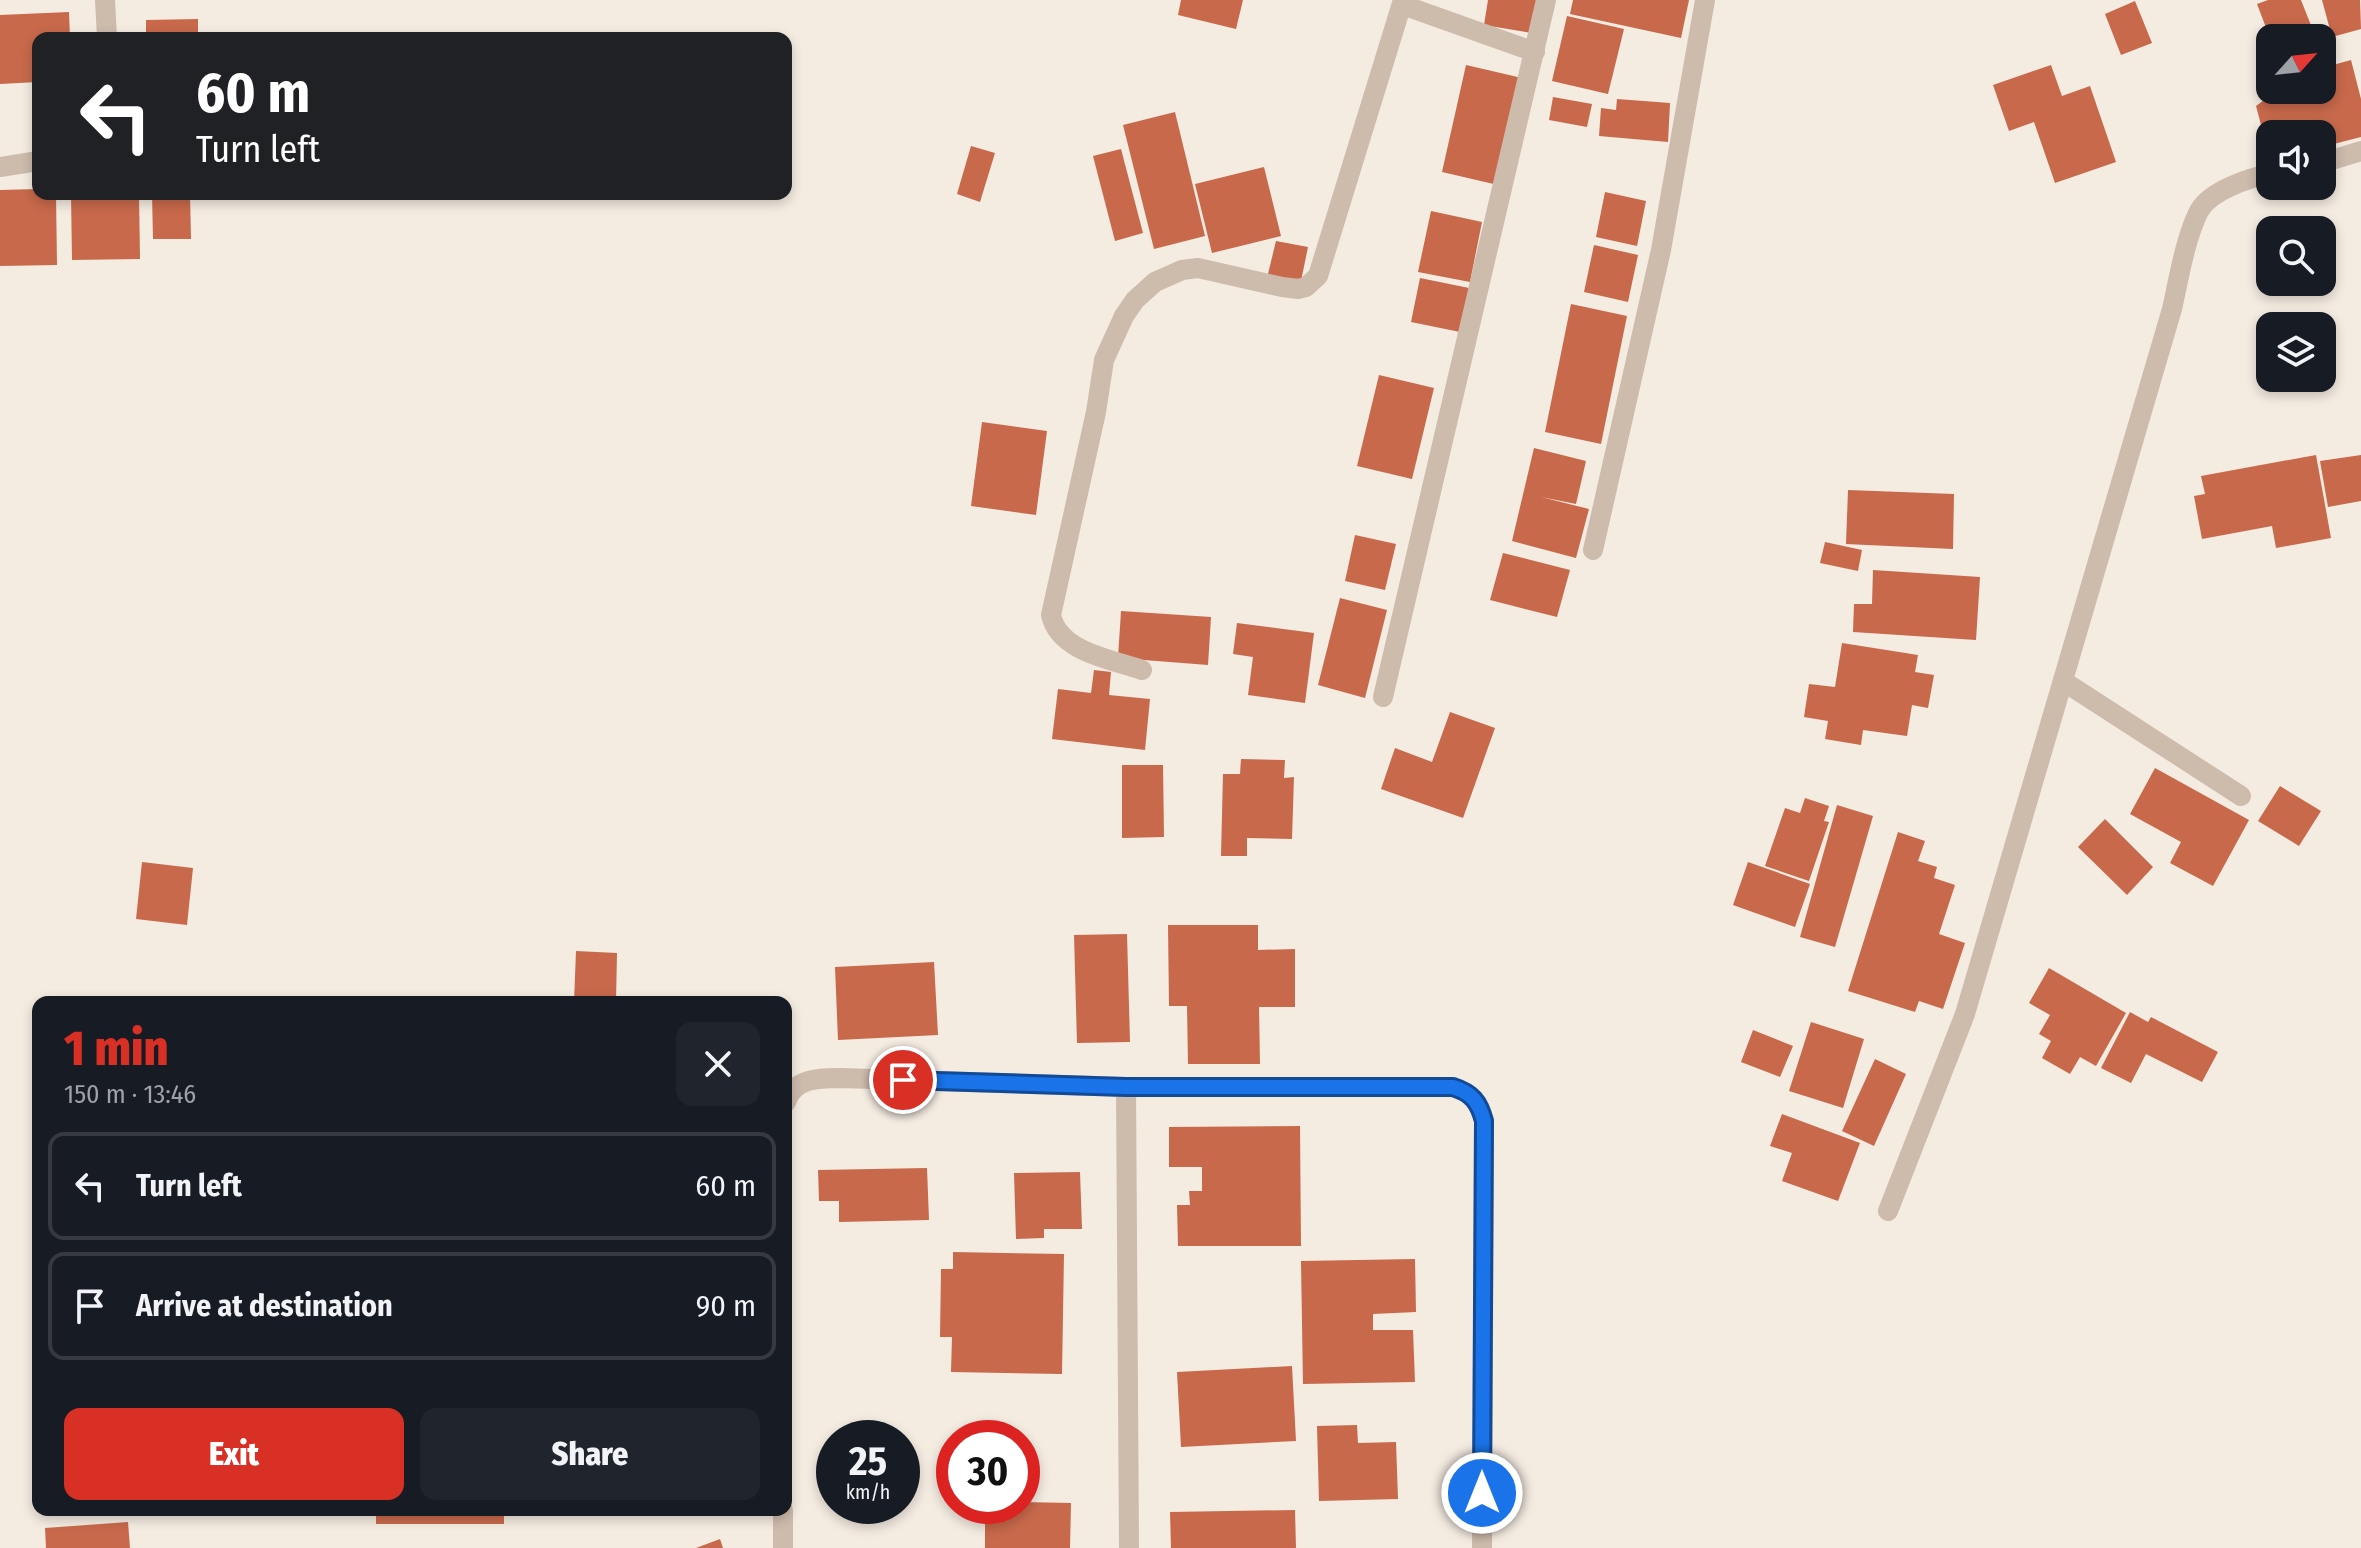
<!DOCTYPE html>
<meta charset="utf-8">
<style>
:root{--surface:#171b24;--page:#20242c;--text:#f1f3f6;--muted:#9ea1a6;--line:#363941;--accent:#d93025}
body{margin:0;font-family:"Fira Sans Condensed",sans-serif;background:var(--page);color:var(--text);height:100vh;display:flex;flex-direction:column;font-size:30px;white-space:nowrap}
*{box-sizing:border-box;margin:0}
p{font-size:26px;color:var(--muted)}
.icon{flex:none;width:44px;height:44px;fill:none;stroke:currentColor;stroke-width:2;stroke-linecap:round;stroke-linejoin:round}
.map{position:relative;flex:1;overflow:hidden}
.drawer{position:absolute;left:32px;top:996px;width:760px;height:520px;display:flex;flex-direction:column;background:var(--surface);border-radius:16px;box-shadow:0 4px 12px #0003}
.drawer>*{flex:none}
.banner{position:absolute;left:32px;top:32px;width:760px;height:168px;border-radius:16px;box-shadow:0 4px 12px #0003;background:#202124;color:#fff;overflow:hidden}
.needle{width:52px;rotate:63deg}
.buttons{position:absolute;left:2256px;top:24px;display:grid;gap:16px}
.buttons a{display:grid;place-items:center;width:80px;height:80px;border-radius:16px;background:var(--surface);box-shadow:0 4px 12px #0003;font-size:40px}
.speed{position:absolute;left:816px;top:1420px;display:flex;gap:16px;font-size:40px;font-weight:700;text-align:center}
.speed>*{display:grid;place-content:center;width:104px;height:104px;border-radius:50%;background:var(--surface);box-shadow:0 4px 12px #0003;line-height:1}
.speed small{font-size:20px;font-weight:400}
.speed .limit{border:12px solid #d22;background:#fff;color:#111}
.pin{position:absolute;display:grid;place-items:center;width:68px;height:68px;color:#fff;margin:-34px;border:4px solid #fff;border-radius:50%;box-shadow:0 2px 8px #0007}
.me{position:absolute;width:88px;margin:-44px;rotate:0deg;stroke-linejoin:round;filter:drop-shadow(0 0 6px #0008)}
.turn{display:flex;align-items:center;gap:28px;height:168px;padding:0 32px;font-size:36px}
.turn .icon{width:104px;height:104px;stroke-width:2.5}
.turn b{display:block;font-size:56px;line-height:68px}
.round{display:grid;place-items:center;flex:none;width:84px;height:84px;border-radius:16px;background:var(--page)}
.headline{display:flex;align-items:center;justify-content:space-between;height:136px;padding:0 32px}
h1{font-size:48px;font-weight:800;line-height:60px;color:var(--accent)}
.action{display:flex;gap:16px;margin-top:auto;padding:16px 32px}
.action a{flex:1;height:92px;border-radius:16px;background:var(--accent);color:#fff;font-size:32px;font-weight:800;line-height:92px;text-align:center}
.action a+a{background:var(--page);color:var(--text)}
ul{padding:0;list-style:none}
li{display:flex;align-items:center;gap:24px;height:108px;margin:0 16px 12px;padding:0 16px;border:4px solid var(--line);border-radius:16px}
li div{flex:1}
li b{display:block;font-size:30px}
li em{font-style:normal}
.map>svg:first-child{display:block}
</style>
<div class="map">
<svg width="2361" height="1548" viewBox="0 0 2361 1548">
<rect width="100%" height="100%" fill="#f4ebe1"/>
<!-- building -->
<g fill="#c8694b">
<polygon points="1181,0 1243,0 1236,29 1178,15"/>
<polygon points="1488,0 1537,0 1532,33 1484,25"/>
<polygon points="1573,0 1689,0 1681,38 1570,14"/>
<polygon points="2268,0 2301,0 2316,38 2270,38 2257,4"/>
<polygon points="2322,0 2360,0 2361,29 2332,37"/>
<polygon points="2135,1 2152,43 2121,55 2105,14"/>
<polygon points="69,12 70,38 38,38 38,82 0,84 0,15"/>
<polygon points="1567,16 1624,29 1608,94 1552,81"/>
<polygon points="198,19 198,38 146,38 146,20"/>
<polygon points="2351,60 2361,99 2361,137 2322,147 2322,134 2270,134 2269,155 2256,106 2278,90 2322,90 2322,68"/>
<polygon points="1466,65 1522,78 1498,185 1442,172"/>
<polygon points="2051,65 2062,96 2090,86 2116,162 2055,183 2034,122 2009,131 1993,85"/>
<polygon points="1553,97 1592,104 1587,127 1549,120"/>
<polygon points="1617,99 1670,103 1668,142 1599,136 1601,108 1616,110"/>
<polygon points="1175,112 1205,236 1154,249 1123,125"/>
<polygon points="971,146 995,153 980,202 957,194"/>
<polygon points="1121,149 1143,233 1115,241 1093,156"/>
<polygon points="1264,167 1281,236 1212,253 1195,184"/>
<polygon points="38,189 38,194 56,194 57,265 0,266 0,190"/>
<polygon points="1605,192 1646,201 1637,246 1596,237"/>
<polygon points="71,194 139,194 140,259 72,260"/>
<polygon points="152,194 190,194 191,239 153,239"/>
<polygon points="1431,211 1482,222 1470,282 1418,272"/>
<polygon points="1276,241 1308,247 1300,286 1267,278"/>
<polygon points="1594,245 1638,255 1628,302 1584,292"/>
<polygon points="1420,278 1469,288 1460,332 1411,322"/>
<polygon points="1571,304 1627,316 1601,444 1545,432"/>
<polygon points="1379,375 1434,388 1412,479 1357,466"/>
<polygon points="982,422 1047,431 1036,515 971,506"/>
<polygon points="1534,448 1586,461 1576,504 1541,497 1589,509 1576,558 1512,541"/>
<polygon points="2316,455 2331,538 2276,548 2272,526 2202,539 2194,496 2205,494 2201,476"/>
<polygon points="2361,455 2361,501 2328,507 2320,461"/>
<polygon points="1848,490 1954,494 1953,549 1846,544"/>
<polygon points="1355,535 1396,544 1385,590 1345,581"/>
<polygon points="1825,542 1862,550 1858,571 1820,563"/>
<polygon points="1503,553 1570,570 1557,617 1490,600"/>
<polygon points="1873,570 1980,577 1976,640 1853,632 1854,604 1872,604"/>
<polygon points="1340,598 1387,610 1365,698 1318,685"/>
<polygon points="1121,611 1211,617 1208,665 1118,658"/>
<polygon points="1237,623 1314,633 1305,703 1248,695 1253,657 1233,654"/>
<polygon points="1842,643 1918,655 1915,672 1934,675 1928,708 1912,705 1907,736 1863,730 1861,745 1825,739 1828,721 1804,717 1809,684 1835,687"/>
<polygon points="1094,670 1111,672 1109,695 1150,699 1145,750 1052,739 1058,689 1091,693"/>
<polygon points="1450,712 1495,728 1463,818 1381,789 1395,748 1432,762"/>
<polygon points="1241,759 1285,760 1284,778 1294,777 1292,839 1247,838 1247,856 1221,856 1223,774 1240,774"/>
<polygon points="1122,765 1163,765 1164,837 1122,838"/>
<polygon points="2155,768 2249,820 2213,886 2170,863 2181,842 2130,814"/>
<polygon points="2280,786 2321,811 2299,846 2258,821"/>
<polygon points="1805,798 1829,806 1824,821 1829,822 1809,881 1765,866 1785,808 1800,813"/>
<polygon points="1837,805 1873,816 1835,947 1800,937"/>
<polygon points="2105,819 2153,867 2127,895 2078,847"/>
<polygon points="1898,832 1925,841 1918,861 1937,867 1934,878 1955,885 1939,934 1965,943 1943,1009 1919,1001 1915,1012 1848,991"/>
<polygon points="142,862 193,868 187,925 136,919"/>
<polygon points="1748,862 1810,884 1795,927 1733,905"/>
<polygon points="1168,925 1258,925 1258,950 1295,949 1295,1007 1259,1007 1260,1064 1188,1064 1187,1006 1169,1006"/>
<polygon points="1127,934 1130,1042 1077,1043 1074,935"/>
<polygon points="576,951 617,953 616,1002 574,1002"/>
<polygon points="934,962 938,1035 838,1040 835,967"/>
<polygon points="2049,968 2126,1013 2096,1066 2080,1057 2070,1074 2042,1058 2051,1041 2039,1034 2050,1015 2029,1003"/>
<polygon points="2130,1012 2148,1022 2151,1017 2218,1052 2202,1082 2146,1054 2131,1083 2101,1068"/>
<polygon points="1811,1022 1864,1039 1843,1108 1789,1091"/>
<polygon points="1753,1030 1793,1046 1780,1077 1741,1062"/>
<polygon points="1875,1059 1906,1074 1874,1146 1842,1131"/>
<polygon points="1782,1114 1860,1143 1838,1201 1782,1181 1792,1153 1770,1146"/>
<polygon points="1300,1126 1301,1246 1178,1246 1177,1205 1190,1205 1189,1191 1202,1191 1202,1167 1169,1167 1169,1127"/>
<polygon points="927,1168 929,1220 839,1222 839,1201 819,1201 818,1170"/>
<polygon points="1080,1172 1082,1229 1044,1229 1044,1238 1016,1239 1014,1173"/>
<polygon points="953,1252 1064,1254 1062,1374 951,1372 952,1337 940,1337 941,1269 953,1269"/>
<polygon points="1415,1259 1416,1312 1373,1314 1373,1330 1413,1330 1415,1382 1303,1384 1301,1261"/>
<polygon points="1292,1366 1296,1441 1181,1447 1177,1372"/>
<polygon points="1357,1425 1358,1443 1396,1442 1398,1499 1319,1501 1317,1426"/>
<polygon points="1022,1502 1071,1503 1070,1548 985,1548 985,1506 1022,1506"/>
<rect x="376" y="1510" width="128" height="14"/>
<polygon points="1295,1510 1296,1548 1171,1548 1170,1512"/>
<polygon points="128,1522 130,1548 46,1548 45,1528"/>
<polygon points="720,1539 723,1548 696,1548"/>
</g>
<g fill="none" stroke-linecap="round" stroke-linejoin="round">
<!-- minor -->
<g stroke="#cdbbac" stroke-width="20">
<polyline points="105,0 107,38"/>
<polyline points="1403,5 1535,52"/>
<polyline points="2322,163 2361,151"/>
<polyline points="0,167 38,161"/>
<polyline points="1593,550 1661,250 1705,0"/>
<path d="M1142,670C1111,659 1059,652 1051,615L1096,412L1104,360L1124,316L1135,300L1155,282L1182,270L1198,268L1282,287L1298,289L1306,287L1318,276L1403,0"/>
<polyline points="2063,681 2241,796"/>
<polyline points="1383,697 1546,0"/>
<polyline points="1126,1087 1129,1548"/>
<path d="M786,1102C794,1078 819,1078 840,1078L1126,1087H1453C1472,1093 1479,1102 1484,1121L1482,1548"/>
<path d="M1888,1211L1965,1014L2172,309C2179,278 2185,239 2199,211C2210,191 2248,178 2270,174"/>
<polyline points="783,1548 783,1510"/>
</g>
</g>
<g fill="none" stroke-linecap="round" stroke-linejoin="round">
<!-- route casing -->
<g stroke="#114b97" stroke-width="20">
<path id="route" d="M903,1080L1126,1087H1453C1472,1093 1479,1102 1484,1121L1482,1493"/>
</g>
<!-- route -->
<use href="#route" stroke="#1a73e8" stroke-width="14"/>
</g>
</svg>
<div class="buttons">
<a><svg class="needle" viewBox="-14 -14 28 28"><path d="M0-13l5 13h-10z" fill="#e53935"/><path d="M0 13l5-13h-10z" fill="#9ea1a6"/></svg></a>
<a><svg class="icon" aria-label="sound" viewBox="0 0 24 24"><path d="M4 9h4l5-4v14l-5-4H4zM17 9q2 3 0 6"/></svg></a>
<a><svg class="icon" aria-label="search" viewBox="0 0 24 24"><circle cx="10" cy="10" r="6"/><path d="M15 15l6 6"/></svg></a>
<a><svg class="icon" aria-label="layers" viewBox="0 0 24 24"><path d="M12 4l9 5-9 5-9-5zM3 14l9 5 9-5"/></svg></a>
</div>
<div class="speed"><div>25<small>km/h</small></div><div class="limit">30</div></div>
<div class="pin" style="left:903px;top:1080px;background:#d93025"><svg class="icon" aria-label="arrive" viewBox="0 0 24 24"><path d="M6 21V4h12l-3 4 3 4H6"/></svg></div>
<svg class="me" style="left:1482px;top:1493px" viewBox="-20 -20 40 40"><circle r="17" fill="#1a73e8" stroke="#fff" stroke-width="3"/><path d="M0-11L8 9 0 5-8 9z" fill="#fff"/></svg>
<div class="banner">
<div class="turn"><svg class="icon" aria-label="left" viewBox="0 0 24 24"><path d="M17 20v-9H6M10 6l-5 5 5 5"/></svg><div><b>60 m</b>Turn left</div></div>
</div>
<section class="drawer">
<div class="headline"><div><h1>1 min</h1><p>150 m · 13:46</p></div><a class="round"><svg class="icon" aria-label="close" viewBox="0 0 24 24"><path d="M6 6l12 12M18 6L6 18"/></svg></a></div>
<ul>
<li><svg class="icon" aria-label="left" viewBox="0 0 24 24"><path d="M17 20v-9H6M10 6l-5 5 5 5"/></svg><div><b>Turn left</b></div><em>60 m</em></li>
<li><svg class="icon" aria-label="arrive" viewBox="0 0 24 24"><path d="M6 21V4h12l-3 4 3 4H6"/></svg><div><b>Arrive at destination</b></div><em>90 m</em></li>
</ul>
<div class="action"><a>Exit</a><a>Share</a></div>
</section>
</div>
